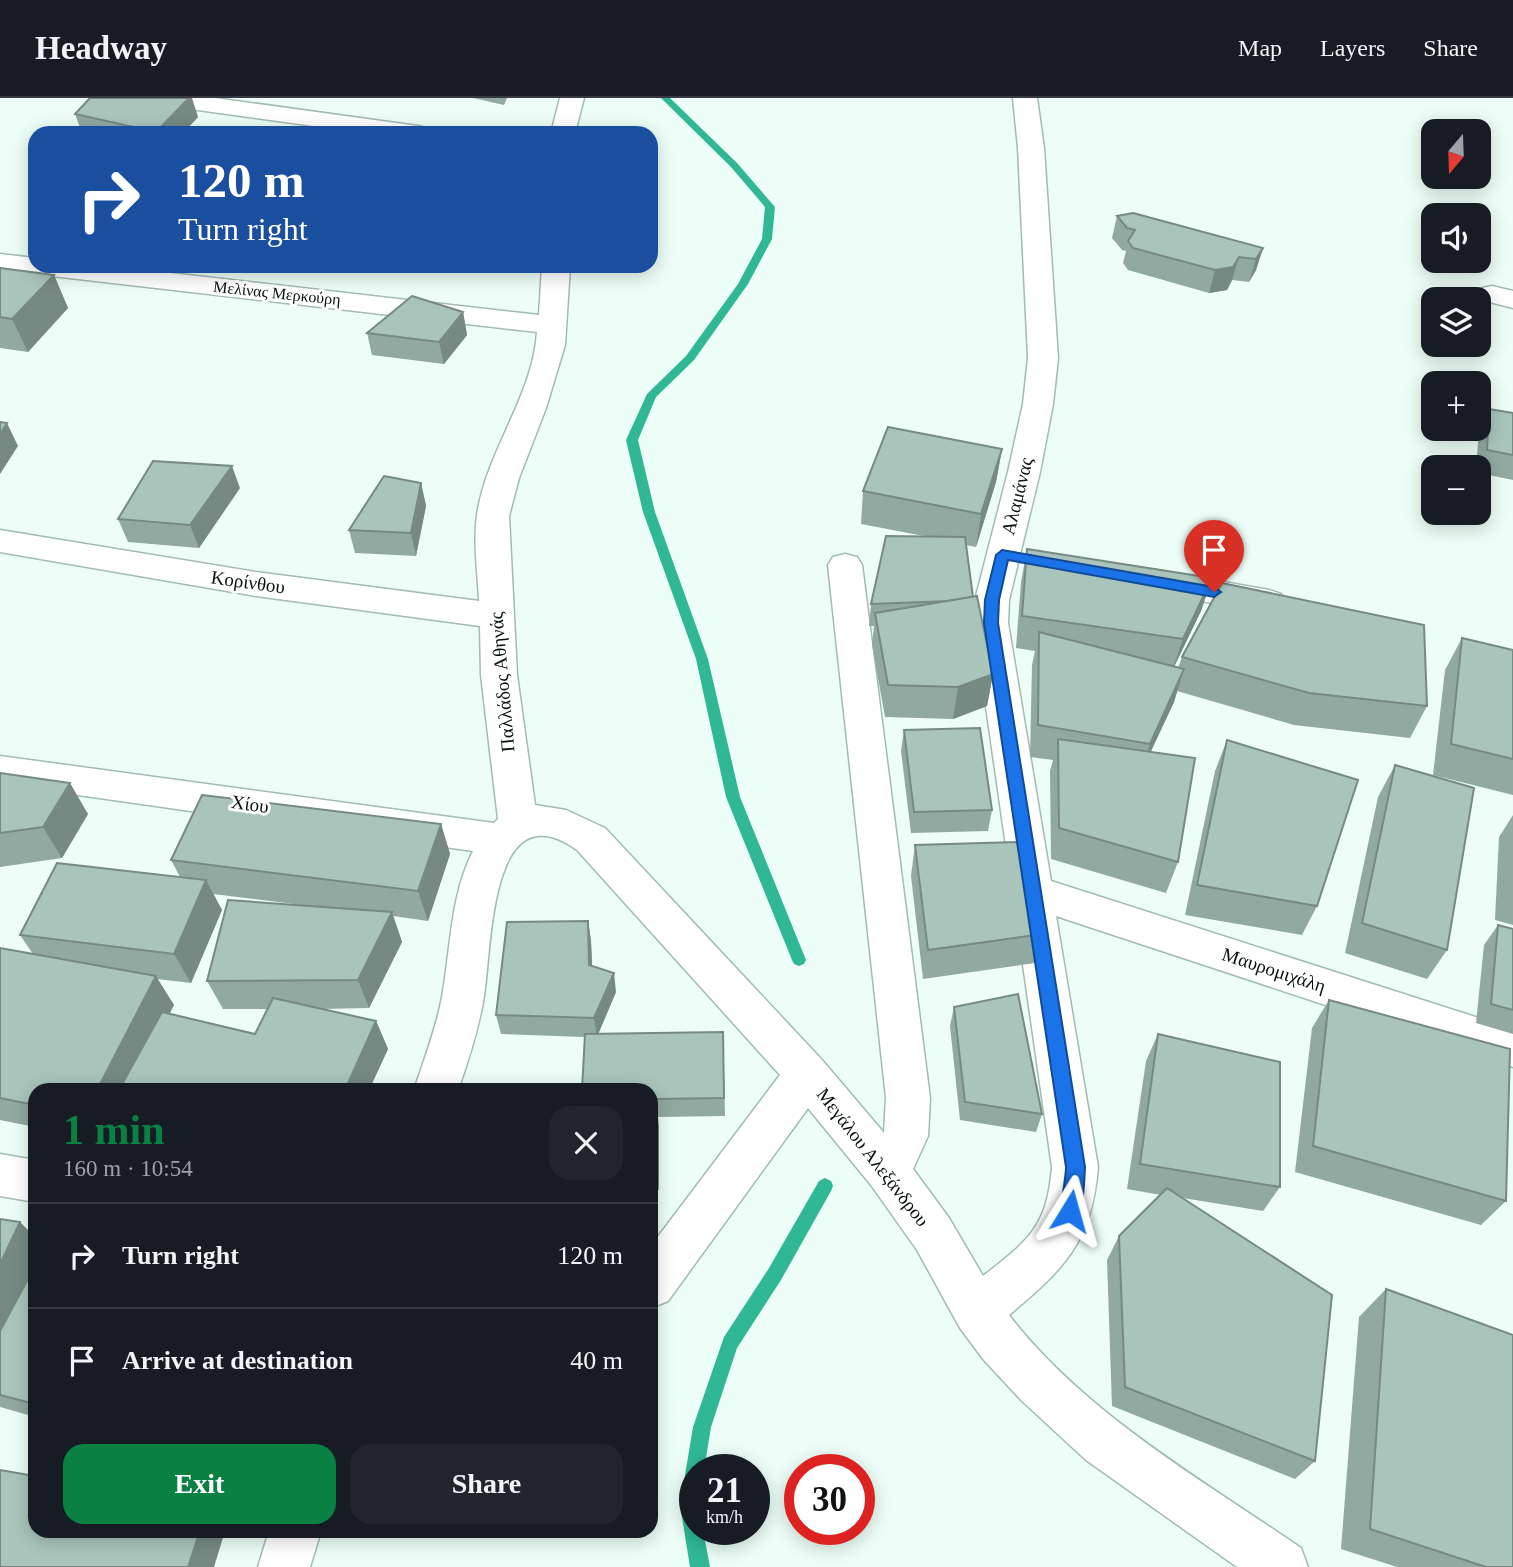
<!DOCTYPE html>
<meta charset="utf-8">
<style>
:root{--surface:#171b24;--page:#20242c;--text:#f1f3f6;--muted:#9ea1a6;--line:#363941;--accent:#0b8043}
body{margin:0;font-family:Georgia,serif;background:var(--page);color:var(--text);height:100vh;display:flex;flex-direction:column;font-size:26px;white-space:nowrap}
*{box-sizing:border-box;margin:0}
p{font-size:23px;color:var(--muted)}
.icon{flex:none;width:38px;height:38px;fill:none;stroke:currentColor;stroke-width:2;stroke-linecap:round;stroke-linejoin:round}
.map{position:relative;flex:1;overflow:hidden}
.sheet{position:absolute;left:28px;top:985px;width:630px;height:455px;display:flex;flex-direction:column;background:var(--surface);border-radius:21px;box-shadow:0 4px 18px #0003}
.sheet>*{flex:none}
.hud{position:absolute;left:28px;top:28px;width:630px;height:147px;border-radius:21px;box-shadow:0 4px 18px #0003;background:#1a4fa0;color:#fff;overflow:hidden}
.needle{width:46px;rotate:199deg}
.controls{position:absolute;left:1421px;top:21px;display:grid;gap:14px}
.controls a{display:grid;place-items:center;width:70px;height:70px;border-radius:14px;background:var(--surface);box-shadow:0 4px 18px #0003;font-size:35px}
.speed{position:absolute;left:679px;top:1356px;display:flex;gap:14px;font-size:35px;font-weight:700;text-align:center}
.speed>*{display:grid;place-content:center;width:91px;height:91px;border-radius:50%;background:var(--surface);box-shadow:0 4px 18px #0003;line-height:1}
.speed small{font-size:18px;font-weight:400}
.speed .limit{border:10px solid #d22;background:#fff;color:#111}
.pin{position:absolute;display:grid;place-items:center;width:60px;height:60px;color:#fff;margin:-72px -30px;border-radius:50% 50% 50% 0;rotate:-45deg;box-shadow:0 0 7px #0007}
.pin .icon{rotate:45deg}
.me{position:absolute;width:77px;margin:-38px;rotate:8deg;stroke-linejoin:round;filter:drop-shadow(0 0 5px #0008)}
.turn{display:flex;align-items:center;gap:24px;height:147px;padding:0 35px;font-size:32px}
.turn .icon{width:91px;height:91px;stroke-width:2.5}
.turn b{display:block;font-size:49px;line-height:60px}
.round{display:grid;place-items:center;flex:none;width:74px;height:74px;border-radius:21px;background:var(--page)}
.overview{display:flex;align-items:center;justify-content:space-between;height:119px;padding:0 35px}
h1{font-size:42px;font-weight:800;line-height:52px;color:var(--accent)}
.action{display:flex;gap:14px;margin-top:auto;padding:14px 35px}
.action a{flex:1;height:80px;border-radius:21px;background:var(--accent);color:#fff;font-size:28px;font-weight:800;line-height:80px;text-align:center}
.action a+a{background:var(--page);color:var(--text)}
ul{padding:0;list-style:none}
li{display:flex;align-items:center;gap:21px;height:105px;padding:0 35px;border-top:2px solid var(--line)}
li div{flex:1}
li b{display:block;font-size:26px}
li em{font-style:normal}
header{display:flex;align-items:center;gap:42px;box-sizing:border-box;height:98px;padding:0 35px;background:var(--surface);border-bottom:2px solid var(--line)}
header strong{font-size:33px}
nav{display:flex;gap:38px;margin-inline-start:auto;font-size:24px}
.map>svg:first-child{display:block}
</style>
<header>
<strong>Headway</strong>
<nav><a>Map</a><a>Layers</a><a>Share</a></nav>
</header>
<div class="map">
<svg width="1513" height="1469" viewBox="0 0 1513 1469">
<rect width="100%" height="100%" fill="#ecfef7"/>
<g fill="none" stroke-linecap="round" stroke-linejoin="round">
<!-- stream -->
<g fill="#30b895" fill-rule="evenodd">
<polygon points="661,0 670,0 737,65 775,109 772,141 748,186 694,262 656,299 638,342 655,414 708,561 740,699 806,862 804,866 799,868 794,866 792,862 726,699 696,561 643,414 626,342 647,296 686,258 738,186 762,141 765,109 731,69"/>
<polygon points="825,1080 831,1083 833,1088 831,1093 781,1182 737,1250 711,1329 704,1372 695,1372 695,1432 703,1432 710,1469 690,1469 680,1407 693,1329 724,1239 769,1170 819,1083"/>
</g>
<!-- minor casing -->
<g stroke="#a1bcb2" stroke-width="3">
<g id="minor">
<polygon points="149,0 215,0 418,28 427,30 430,35 364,35 161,7 152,5"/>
<polygon points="560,0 584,0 575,35 551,35"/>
<path d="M1013,0H1037L1044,50L1058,260L1053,306L1040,374L1009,502L1008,525L1051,783L1513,931V969L1056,818L1098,1069C1092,1144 1064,1171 1009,1217C1083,1314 1202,1382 1301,1450L1308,1469H1237L1086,1362L1021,1302L983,1261L960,1230L917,1152L871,1087L808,1010L668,1203L651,1210V1148L780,977L577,752C489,690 492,849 484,898C479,930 469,961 458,992H414C424,962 436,931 442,899C451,850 450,799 473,753L0,686V658L494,725L498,721L481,577L480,528L256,498L0,454V432L256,474L479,503C478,476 473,445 477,417C486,354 533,298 537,234L0,172V156L35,160V168H108L539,217L542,168H570L565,247L546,310L519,380L509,418L517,577L535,707L566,712L605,730L822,962L884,1035L886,1000L828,467L833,459L845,456L857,459L862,467L930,1000L928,1038L913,1071L949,1120L983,1178C1029,1142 1047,1129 1052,1069L974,525L975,502L1008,374L1023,306L1028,260L1018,50Z"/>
<polygon points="1492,188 1513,193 1513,210 1482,202 1478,196 1482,190"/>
<polygon points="1156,472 1269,492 1281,496 1286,504 1281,512 1269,516 1144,492 1139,484 1144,476"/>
<polygon points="0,1056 35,1062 35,1104 0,1098"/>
<polygon points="269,1433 321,1433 310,1469 258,1469"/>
</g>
</g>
<!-- minor -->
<use href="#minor" fill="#fff" fill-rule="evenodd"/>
</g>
<!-- wall -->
<g fill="#91a9a1" fill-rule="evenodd">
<polygon points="473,0 507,0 504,7"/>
<polygon points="75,16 198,19 183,35 82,35"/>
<polygon points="1117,118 1263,150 1256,172 1249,184 1232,182 1227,192 1209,195 1128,172 1123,165 1126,153 1122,152 1112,140"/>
<polygon points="0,170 54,177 68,210 28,254 0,250"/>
<polygon points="463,214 467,237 444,266 372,257 367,235"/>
<polygon points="1489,311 1513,315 1513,382 1479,375 1479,369 1476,369 1479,333"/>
<polygon points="1002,351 996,384 976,449 966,447 973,499 993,576 987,608 953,621 885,619 872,547 874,528 869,528 871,506 924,438 861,426 863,393"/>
<polygon points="421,385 426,408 416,458 355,455 349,432"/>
<polygon points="240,390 199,450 128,444 118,421"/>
<polygon points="1027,451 1212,480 1201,513 1174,569 1178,570 1182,559 1427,608 1410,640 1294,627 1177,593 1174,604 1150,654 1178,764 1166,795 1051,761 1050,673 1053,662 1030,659 1032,567 1035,553 1016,550 1021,484"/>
<polygon points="1462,540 1513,552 1513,697 1433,677 1445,572"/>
<polygon points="904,632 992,712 988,733 911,735 901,653"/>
<polygon points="1227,642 1317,808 1302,837 1185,817 1215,673"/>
<polygon points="1395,667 1447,852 1427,881 1345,855 1378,699"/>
<polygon points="0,675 88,716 62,760 0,769"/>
<polygon points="1513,717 1513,827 1495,822 1499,739"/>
<path d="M441,726L450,756L428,823L393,818L402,844L369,910L321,911L376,923L388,951L369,992H35V1029L0,1022V850L33,856L20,837L180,779L171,762ZM213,796L318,809L207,883L223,911H268L255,936L169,916L174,907L157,881L191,885L222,812Z"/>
<polygon points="915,747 1043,836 1035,865 923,881 911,778"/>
<polygon points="588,823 591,843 592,868 616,894 598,936 723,934 725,1018 658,1019 659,1029 659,1092 651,1092 651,992 584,939 501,936 496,917"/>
<polygon points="1498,827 1513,831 1513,936 1476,925 1484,847"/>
<polygon points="1329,902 1506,1103 1481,1127 1295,1074 1312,930"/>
<polygon points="954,909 1042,1016 1036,1034 960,1022 950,928"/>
<polygon points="1158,936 1280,1089 1263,1113 1183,1100 1315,1363 1295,1381 1112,1308 1107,1162 1119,1138 1161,1097 1127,1091 1146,963"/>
<polygon points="0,1121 35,1168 35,1319 0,1309"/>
<polygon points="1386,1191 1513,1469 1397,1469 1341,1451 1359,1219"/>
</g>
<!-- shaded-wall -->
<g fill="#768a83">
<polygon points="189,0 192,0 198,19 183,35 156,35 156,34"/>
<polygon points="1263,150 1256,172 1249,184 1256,161"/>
<polygon points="1239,159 1232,182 1227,192 1209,195 1215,172"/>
<polygon points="54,177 68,210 28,254 12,221"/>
<polygon points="463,214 467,237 444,266 439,244"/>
<polygon points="7,325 18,348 0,376 0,336"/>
<polygon points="1002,351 996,384 976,449 981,416"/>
<polygon points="232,368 240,390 199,450 190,427"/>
<polygon points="421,385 426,408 416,458 411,435"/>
<polygon points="1212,480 1201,513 1172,573 1183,541"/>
<polygon points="1184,571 1174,604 1140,677 1150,646"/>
<polygon points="993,576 987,608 953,621 958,589"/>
<polygon points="70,685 88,716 62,760 43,729"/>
<polygon points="441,726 450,756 428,823 418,793"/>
<polygon points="206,782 222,812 191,885 174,856"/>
<polygon points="392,814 402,844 369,910 358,882"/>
<polygon points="588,823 591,843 593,887 589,867"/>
<polygon points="614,875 616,894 597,939 594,920"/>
<polygon points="156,878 174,907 131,992 120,990 121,992 97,992"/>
<polygon points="376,923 388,951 369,992 345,992"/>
<polygon points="657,1011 659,1029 659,1092 657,1075"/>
<polygon points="20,1124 35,1139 35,1167 0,1244 0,1166"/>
<polygon points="200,1433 225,1433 214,1469 188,1469"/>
</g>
<!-- building -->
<g fill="#a9c5bb" stroke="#768a83" stroke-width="2">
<polygon points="90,0 189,0 156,34 75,16"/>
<polygon points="426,29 491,35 420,35"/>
<polygon points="1133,115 1263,150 1256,161 1239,159 1233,169 1215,172 1133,150 1128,143 1135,132 1127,130 1117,118"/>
<polygon points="0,170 54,177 12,221 0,219"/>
<polygon points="412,198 463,214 439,244 367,235"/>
<polygon points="1489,311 1513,315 1513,357 1487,352"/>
<polygon points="0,324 7,325 0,336"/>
<polygon points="888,329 1002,351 981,416 863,393"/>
<polygon points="153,363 232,368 190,427 118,421"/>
<polygon points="384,378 421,385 411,435 349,432"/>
<polygon points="886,438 965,439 973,499 950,503 871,506"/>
<polygon points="1027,451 1212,480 1183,541 1022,518"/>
<polygon points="1222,485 1424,527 1427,608 1309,595 1182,559"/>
<polygon points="977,498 993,576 958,589 888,587 875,515"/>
<polygon points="1039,534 1184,571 1150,646 1038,627"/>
<polygon points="1462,540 1513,552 1513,661 1451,646"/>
<polygon points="980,630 992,712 914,714 904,632"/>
<polygon points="1058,641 1195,660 1178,764 1059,730"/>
<polygon points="1227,642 1358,682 1317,808 1197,787"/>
<polygon points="1395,667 1474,690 1447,852 1362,825"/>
<polygon points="0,675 70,685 43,729 0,735"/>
<polygon points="202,697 441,726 418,793 171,762"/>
<polygon points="1017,744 1043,836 928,852 915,747"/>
<polygon points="57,765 206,782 174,856 20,837"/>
<polygon points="228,802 392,814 358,882 207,883"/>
<polygon points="588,823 589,867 614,875 594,920 496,917 507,824"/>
<polygon points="1498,827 1513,831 1513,912 1491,906"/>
<polygon points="0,850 156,878 97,992 35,992 35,1007 0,1000"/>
<polygon points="1018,896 1042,1016 965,1004 954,909"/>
<polygon points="273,900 376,923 345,992 127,992 120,990 162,914 255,936"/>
<polygon points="1329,902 1510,951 1506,1103 1313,1048"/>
<polygon points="723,934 724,1000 651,1001 651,992 582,992 585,936"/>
<polygon points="1158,936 1280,964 1280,1089 1140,1066"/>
<rect x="651" y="1011" width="6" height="64"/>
<polygon points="1167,1090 1332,1197 1315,1363 1125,1289 1119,1138"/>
<polygon points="0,1121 20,1124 0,1166"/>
<polygon points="35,1168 35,1306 0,1297 0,1233"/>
<polygon points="1386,1191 1513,1237 1513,1469 1486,1469 1370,1431"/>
<polygon points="0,1372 35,1378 35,1433 200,1433 188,1469 0,1469"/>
</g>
<!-- route -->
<path fill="#1a73e8" stroke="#114b97" stroke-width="2" d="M1002,452L1214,489L1221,494L1214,499L1008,462L999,502L998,525L1085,1069C1084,1086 1084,1103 1077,1119L1070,1122L1063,1119C1059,1109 1066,1082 1066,1069L984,525L985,502L996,457Z"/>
<g text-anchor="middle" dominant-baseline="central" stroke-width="6" stroke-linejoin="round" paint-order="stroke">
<!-- far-street labels -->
<g font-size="16" fill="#08120e" stroke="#fff">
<text transform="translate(277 195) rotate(6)">Μελίνας Μερκούρη</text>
</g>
<!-- street labels -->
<g font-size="19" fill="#08120e" stroke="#fff">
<text transform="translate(1017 398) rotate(-76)">Αλαμάνας</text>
<text transform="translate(248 484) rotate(8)">Κορίνθου</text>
<text transform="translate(502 584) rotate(-95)">Παλλάδος Αθηνάς</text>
<text transform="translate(250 706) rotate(8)">Χίου</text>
<text transform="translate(1274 872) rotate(18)">Μαυρομιχάλη</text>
<text transform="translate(873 1059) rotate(52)">Μεγάλου Αλεξάνδρου</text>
</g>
</g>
</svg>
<div class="controls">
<a><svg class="needle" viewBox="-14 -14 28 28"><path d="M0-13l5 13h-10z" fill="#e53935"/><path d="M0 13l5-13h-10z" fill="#9ea1a6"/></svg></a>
<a><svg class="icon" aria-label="sound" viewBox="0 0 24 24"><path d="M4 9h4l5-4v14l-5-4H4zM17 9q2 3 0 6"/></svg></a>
<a><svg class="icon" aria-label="layers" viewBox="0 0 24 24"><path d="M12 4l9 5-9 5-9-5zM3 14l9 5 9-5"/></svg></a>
<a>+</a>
<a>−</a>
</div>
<div class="speed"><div>21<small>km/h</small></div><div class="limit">30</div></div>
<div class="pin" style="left:1214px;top:494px;background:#d93025"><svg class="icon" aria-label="arrive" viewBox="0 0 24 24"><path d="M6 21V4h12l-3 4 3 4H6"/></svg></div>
<svg class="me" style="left:1070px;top:1113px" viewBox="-20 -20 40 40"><path d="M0-17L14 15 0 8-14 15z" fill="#1a73e8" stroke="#fff" stroke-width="4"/></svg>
<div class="hud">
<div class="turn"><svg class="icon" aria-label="right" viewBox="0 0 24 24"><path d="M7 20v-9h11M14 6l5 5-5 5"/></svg><div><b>120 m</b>Turn right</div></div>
</div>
<section class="sheet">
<div class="overview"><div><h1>1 min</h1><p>160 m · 10:54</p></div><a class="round"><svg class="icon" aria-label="close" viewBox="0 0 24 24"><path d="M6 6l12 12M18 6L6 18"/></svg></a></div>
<ul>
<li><svg class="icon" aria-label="right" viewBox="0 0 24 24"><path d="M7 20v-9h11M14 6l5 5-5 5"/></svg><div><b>Turn right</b></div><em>120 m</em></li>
<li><svg class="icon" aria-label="arrive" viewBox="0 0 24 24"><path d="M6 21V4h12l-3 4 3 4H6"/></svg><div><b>Arrive at destination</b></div><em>40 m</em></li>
</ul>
<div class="action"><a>Exit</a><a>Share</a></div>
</section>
</div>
